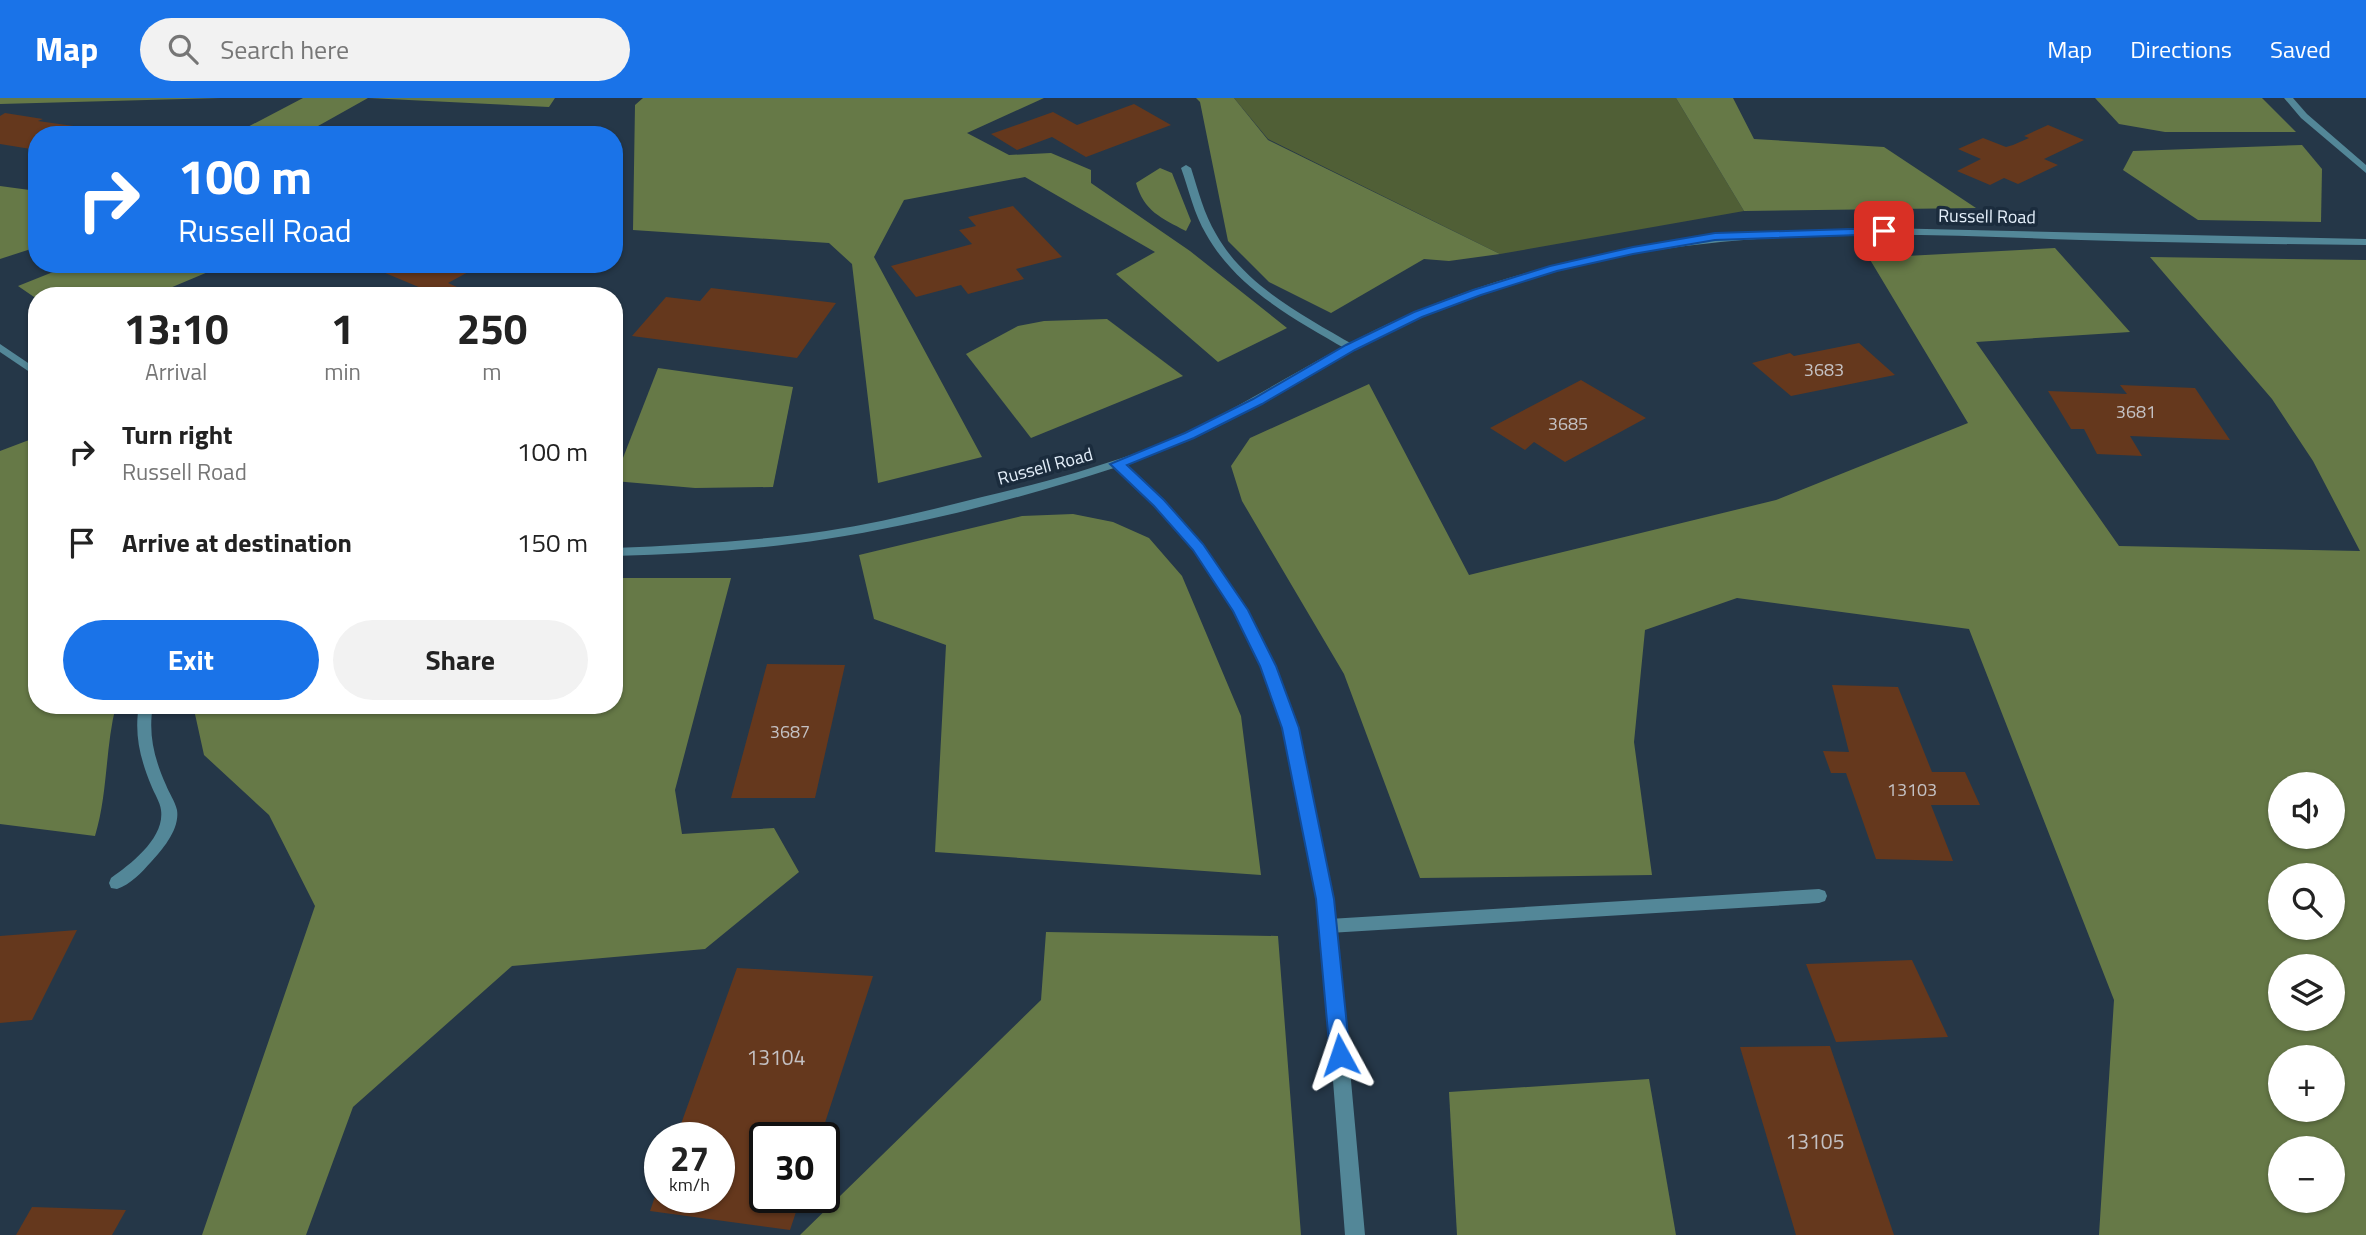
<!DOCTYPE html>
<meta charset="utf-8">
<style>
:root{--surface:#fff;--page:#f2f2f2;--text:#222;--muted:#767676;--accent:#1a73e8}
body{margin:0;font-family:"Titillium Web",sans-serif;background:var(--page);color:var(--text);height:100vh;display:flex;flex-direction:column;font-size:26px;white-space:nowrap}
*{box-sizing:border-box;margin:0}
p{font-size:23px;color:var(--muted)}
.icon{flex:none;width:38px;height:38px;fill:none;stroke:currentColor;stroke-width:2;stroke-linecap:round;stroke-linejoin:round}
.map{position:relative;flex:1;overflow:hidden}
.sheet{position:absolute;left:28px;top:189px;width:595px;height:427px;display:flex;flex-direction:column;background:var(--surface);border-radius:28px;box-shadow:0 2px 5px #0004}
.sheet>*{flex:none}
.hud{position:absolute;left:28px;top:28px;width:595px;height:147px;border-radius:28px;box-shadow:0 2px 5px #0004;background:#1a73e8;color:#fff;overflow:hidden}
.fabs{position:absolute;left:2268px;top:674px;display:grid;gap:14px}
.fabs a{display:grid;place-items:center;width:77px;height:77px;border-radius:50%;background:var(--surface);box-shadow:0 2px 5px #0004;font-size:35px}
.speed{position:absolute;left:644px;top:1024px;display:flex;gap:14px;font-size:35px;font-weight:700;text-align:center}
.speed>*{display:grid;place-content:center;width:91px;height:91px;border-radius:50%;background:var(--surface);box-shadow:0 2px 5px #0004;line-height:1}
.speed small{font-size:18px;font-weight:400}
.speed .limit{border:4px solid #111;border-radius:10px;background:#fff;color:#111}
.pin{position:absolute;display:grid;place-items:center;width:60px;height:60px;color:#fff;margin:-30px;border-radius:14px;box-shadow:0 4px 10px #0006}
.me{position:absolute;width:77px;margin:-38px;rotate:355deg;stroke-linejoin:round;filter:drop-shadow(0 0 5px #0008)}
.turn{display:flex;align-items:center;gap:24px;height:147px;padding:0 35px;font-size:32px}
.turn .icon{width:91px;height:91px;stroke-width:2.5}
.turn b{display:block;font-size:49px;line-height:60px}
.eta{display:flex;justify-content:space-evenly;align-items:center;height:119px;text-align:center}
.eta b{font-size:42px;font-weight:700;line-height:49px}
.cta{display:flex;gap:14px;margin-top:auto;padding:14px 35px}
.cta a{flex:1;height:80px;border-radius:42px;background:var(--accent);color:#fff;font-size:28px;font-weight:700;line-height:80px;text-align:center}
.cta a+a{background:var(--page);color:var(--text)}
ul{padding:0;list-style:none}
li{display:flex;align-items:center;gap:21px;height:91px;padding:0 35px}
li div{flex:1}
li b{display:block;font-size:26px}
li em{font-style:normal}
header{display:flex;align-items:center;gap:42px;box-sizing:border-box;height:98px;padding:0 35px;background:var(--accent);color:#fff}
header strong{font-size:33px}
nav{display:flex;gap:38px;margin-inline-start:auto;font-size:24px}
.search{width:490px;height:63px;background:var(--page);display:flex;align-items:center;gap:18px;box-sizing:border-box;padding:0 24px;border-radius:38px;color:var(--muted);font-size:26px}
.map>svg:first-child{display:block}
</style>
<header>
<strong>Map</strong>
<div class="search"><svg class="icon" aria-label="search" viewBox="0 0 24 24"><circle cx="10" cy="10" r="6"/><path d="M15 15l6 6"/></svg>Search here</div>
<nav><a>Map</a><a>Directions</a><a>Saved</a></nav>
</header>
<div class="map">
<svg width="2366" height="1137" viewBox="0 0 2366 1137">
<rect width="100%" height="100%" fill="#253748"/>
<!-- green -->
<polygon fill="#505f36" points="1234,0 1676,0 1744,113 1500,156 1268,41"/>
<!-- forest -->
<g fill="#667947" fill-rule="evenodd">
<polygon points="0,0 221,0 0,6"/>
<polygon points="303,0 555,0 549,9 368,0 302,37 167,37 179,31 240,33"/>
<polygon points="643,0 1044,0 967,35 1009,57 1051,55 1091,72 1091,85 1190,153 1287,230 1218,264 1116,176 1155,154 1025,79 904,102 874,159 982,359 878,385 852,166 829,145 633,132 635,7"/>
<polygon points="1196,0 1234,0 1268,42 1500,156 1449,163 1424,161 1331,215 1269,184 1228,143 1200,4"/>
<polygon points="1676,0 1733,0 1754,41 1884,49 1976,110 1744,113"/>
<polygon points="2095,0 2262,0 2296,34 2165,34 2119,26"/>
<polygon points="2302,47 2322,71 2321,124 2198,122 2123,72 2133,53"/>
<path d="M1160,70L1172,75L1191,123L1186,133C1161,120 1144,113 1136,85Z"/>
<polygon points="0,88 37,93 37,149 0,161"/>
<path d="M2055,150L2130,234L1976,244L2119,448L2360,453L2313,363L2272,301L2150,159L2366,162V1137H2099L2114,902L1969,531L1737,500L1645,532L1634,644L1652,777L1420,780L1344,576L1242,403L1231,368L1250,340L1369,286L1469,477L1776,402L1968,325L1869,160ZM2280,686H2333V738H2280ZM2280,777H2333V830H2280ZM2280,868H2333V920H2280ZM2280,959H2333V1012H2280ZM2280,1050H2333V1102H2280Z"/>
<polygon points="73,166 227,166 151,198 37,198 37,201 18,188"/>
<polygon points="1107,221 1183,278 1031,340 966,256 1018,228 1044,223"/>
<polygon points="658,270 793,289 773,389 695,390 614,383"/>
<path d="M37,339V607H116C105,651 108,695 95,738L0,726V353Z"/>
<polygon points="1073,416 1113,424 1149,440 1182,478 1241,618 1261,777 935,754 946,547 874,521 859,457 1022,418"/>
<polygon points="614,480 731,480 675,692 682,736 774,730 799,774 705,851 512,868 353,1009 306,1137 202,1137 315,808 269,717 204,657 193,607 614,607"/>
<polygon points="1046,834 1278,838 1301,1137 800,1137 1041,902"/>
<polygon points="1649,981 1676,1137 1457,1137 1449,994"/>
</g>
<!-- building -->
<g fill="#65381d">
<polygon points="1134,6 1171,27 1086,59 1052,39 1017,52 991,36 1053,14 1077,27"/>
<polygon points="5,15 43,21 38,23 109,33 104,37 37,37 37,52 0,46 0,18"/>
<polygon points="2048,27 2084,42 2044,61 2058,67 2018,86 2004,80 1990,87 1957,73 1981,61 1958,51 1983,40 2006,49 2013,47 2029,40 2024,38"/>
<polygon points="1013,108 1062,159 1016,171 1024,181 968,196 961,187 916,199 891,168 972,146 959,132 976,128 968,119"/>
<polygon points="388,166 483,166 448,185 477,198 407,198 421,190 378,172"/>
<polygon points="711,190 836,205 797,260 632,238 666,199 700,203"/>
<polygon points="1859,245 1895,277 1791,298 1752,265 1790,255 1794,258"/>
<polygon points="1581,282 1646,320 1565,364 1534,344 1525,352 1490,330"/>
<polygon points="2120,287 2195,290 2230,342 2130,338 2142,358 2097,356 2084,331 2071,331 2048,293 2127,296"/>
<polygon points="767,566 845,567 815,700 731,700"/>
<polygon points="1832,587 1898,589 1932,674 1965,674 1980,707 1931,707 1953,763 1876,761 1846,675 1831,675 1823,653 1849,654"/>
<polygon points="77,832 32,922 0,925 0,838"/>
<polygon points="1912,862 1948,939 1836,944 1806,866"/>
<polygon points="737,870 873,878 820,1040 765,1040 765,1099 801,1099 790,1132 650,1113 659,1087 660,1099 719,1099 719,1040 676,1040"/>
<polygon points="1830,948 1894,1137 1796,1137 1740,949"/>
<polygon points="32,1109 126,1112 112,1137 16,1137"/>
</g>
<g fill="none" stroke-linecap="round" stroke-linejoin="round">
<!-- lane -->
<g fill="#538798" fill-rule="evenodd">
<path d="M1186,67L1191,70C1198,92 1204,116 1216,136C1245,188 1304,218 1354,247V251H1346C1294,221 1236,190 1206,136C1194,116 1189,92 1181,70Z"/>
<path d="M139,607H153C148,636 154,660 166,687C169,695 175,703 177,712C180,731 163,751 151,764C142,774 130,787 117,791L111,790L109,785L111,780C131,766 165,740 161,712C160,704 154,695 151,687C140,660 134,636 139,607Z"/>
<polygon points="1819,791 1825,793 1827,798 1825,803 1819,805 1329,835 1323,833 1321,828 1323,823 1329,821"/>
</g>
<!-- street -->
<g fill="#538798" fill-rule="evenodd">
<polygon points="2284,0 2293,0 2307,16 2366,67 2366,75 2301,20"/>
<path d="M1883,130L2366,141V147C2271,146 2176,145 2081,142C1897,135 1709,126 1529,181C1478,197 1427,215 1379,239C1330,263 1285,293 1238,318C1202,338 1164,353 1125,367L1163,402L1203,446L1245,509L1275,568L1297,630L1337,828L1365,1137H1345L1321,828L1283,630L1261,568L1234,513L1193,452L1155,408L1114,370C1021,400 923,426 826,441C756,452 685,456 614,458V450C685,447 756,443 826,433C879,425 931,412 982,399C1034,387 1086,373 1136,355C1226,322 1304,265 1390,225C1549,152 1711,133 1883,130Z"/>
<polygon points="0,246 37,271 37,279 0,254"/>
</g>
</g>
<!-- route -->
<polygon fill="#1a73e8" stroke="#114b97" stroke-width="2" points="1884,130 1888,131 1888,136 1715,142 1633,156 1557,173 1481,197 1422,219 1355,252 1262,306 1194,340 1127,367 1164,402 1203,446 1248,512 1276,568 1299,630 1334,801 1350,957 1347,963 1340,966 1333,963 1330,957 1316,801 1282,630 1260,568 1233,513 1193,452 1154,408 1110,366 1185,335 1253,301 1346,247 1414,214 1473,192 1550,168 1633,149 1715,135"/>
<g text-anchor="middle" dominant-baseline="central" stroke-width="7" stroke-linejoin="round" paint-order="stroke">
<!-- far-street labels -->
<g font-size="18" fill="#e4effa" stroke="#1b2c3d">
<text transform="translate(1987 118) rotate(1)">Russell Road</text>
<text transform="translate(1045 368) rotate(-15)">Russell Road</text>
</g>
<!-- number labels -->
<g font-size="18" fill="#c4c1c3">
<text x="1824" y="271">3683</text>
<text x="2136" y="313">3681</text>
<text x="1568" y="325">3685</text>
<text x="790" y="633">3687</text>
<text x="1912" y="691">13103</text>
</g>
<!-- near-number labels -->
<g font-size="21" fill="#c4c1c3">
<text x="776" y="959">13104</text>
<text x="1815" y="1043">13105</text>
</g>
</g>
</svg>
<div class="fabs">
<a><svg class="icon" aria-label="sound" viewBox="0 0 24 24"><path d="M4 9h4l5-4v14l-5-4H4zM17 9q2 3 0 6"/></svg></a>
<a><svg class="icon" aria-label="search" viewBox="0 0 24 24"><circle cx="10" cy="10" r="6"/><path d="M15 15l6 6"/></svg></a>
<a><svg class="icon" aria-label="layers" viewBox="0 0 24 24"><path d="M12 4l9 5-9 5-9-5zM3 14l9 5 9-5"/></svg></a>
<a>+</a>
<a>−</a>
</div>
<div class="speed"><div>27<small>km/h</small></div><div class="limit">30</div></div>
<div class="pin" style="left:1884px;top:133px;background:#d93025"><svg class="icon" aria-label="arrive" viewBox="0 0 24 24"><path d="M6 21V4h12l-3 4 3 4H6"/></svg></div>
<svg class="me" style="left:1340px;top:957px" viewBox="-20 -20 40 40"><path d="M0-17L14 15 0 8-14 15z" fill="#1a73e8" stroke="#fff" stroke-width="4"/></svg>
<div class="hud">
<div class="turn"><svg class="icon" aria-label="right" viewBox="0 0 24 24"><path d="M7 20v-9h11M14 6l5 5-5 5"/></svg><div><b>100 m</b>Russell Road</div></div>
</div>
<section class="sheet">
<div class="eta">
<div><b>13:10</b><p>Arrival</p></div>
<div><b>1</b><p>min</p></div>
<div><b>250</b><p>m</p></div>
</div>
<ul>
<li><svg class="icon" aria-label="right" viewBox="0 0 24 24"><path d="M7 20v-9h11M14 6l5 5-5 5"/></svg><div><b>Turn right</b><p>Russell Road</p></div><em>100 m</em></li>
<li><svg class="icon" aria-label="arrive" viewBox="0 0 24 24"><path d="M6 21V4h12l-3 4 3 4H6"/></svg><div><b>Arrive at destination</b></div><em>150 m</em></li>
</ul>
<div class="cta"><a>Exit</a><a>Share</a></div>
</section>
</div>
